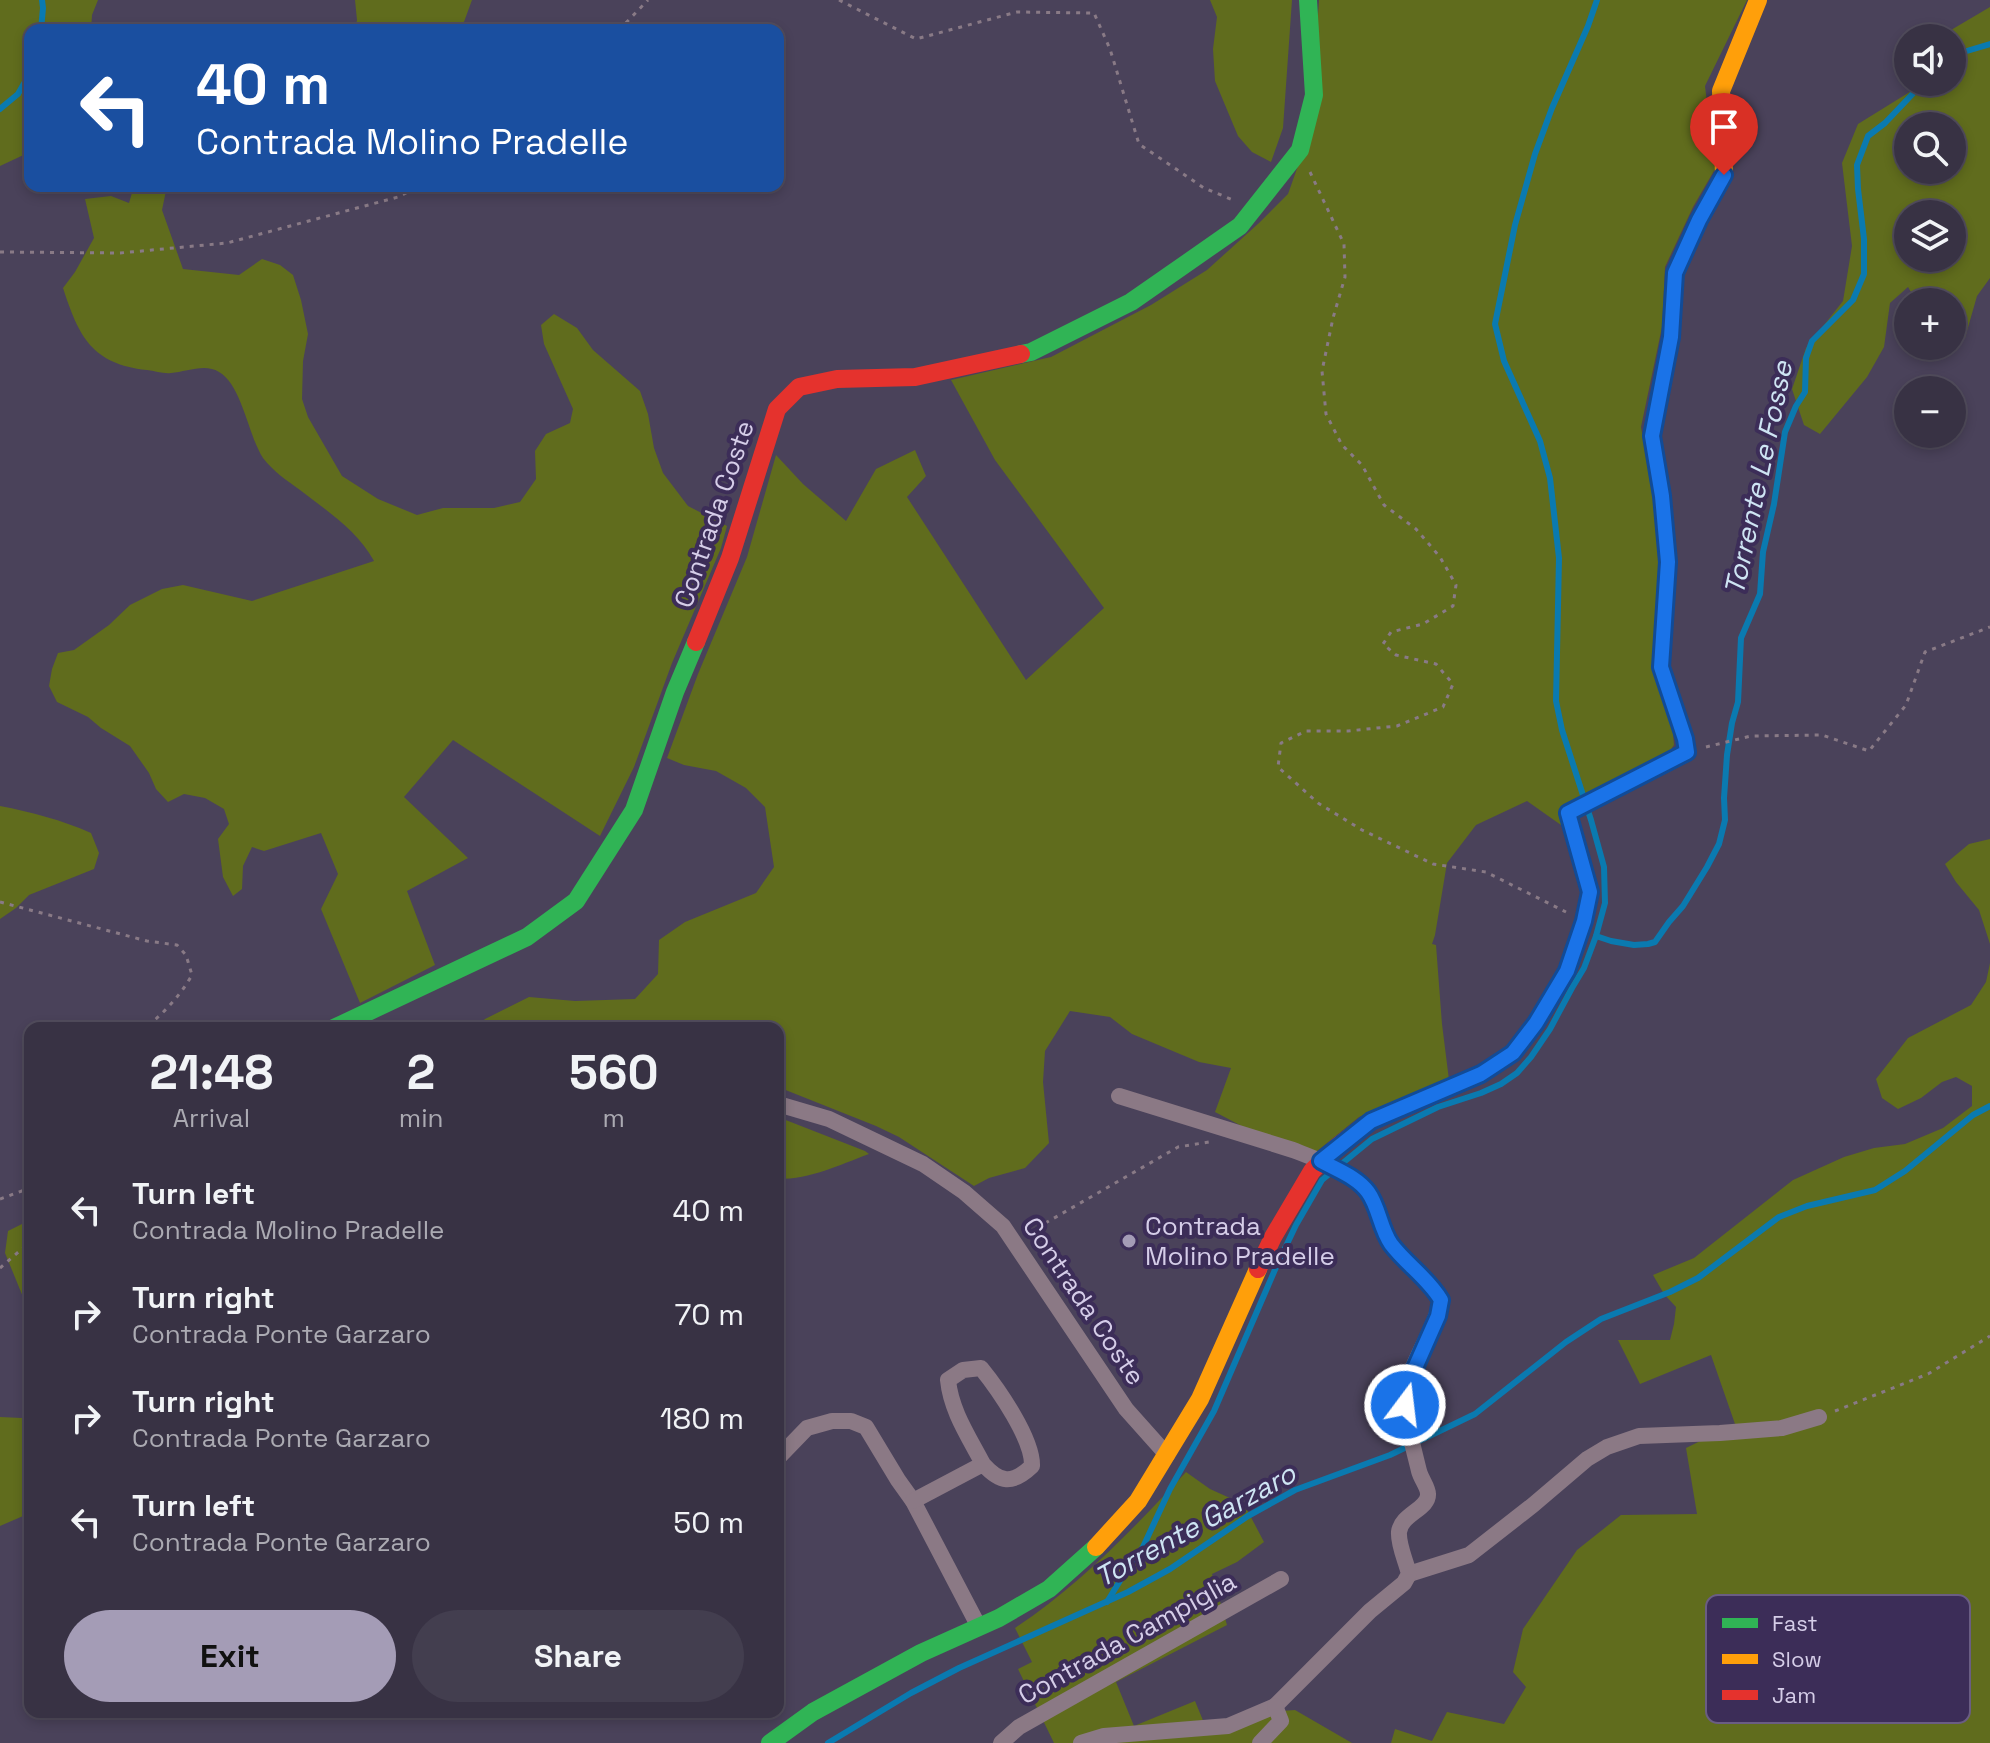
<!DOCTYPE html>
<meta charset="utf-8">
<style>
:root{--surface:#383244;--page:#433e4f;--text:#f1f3f6;--muted:#abaab2;--line:#524d5d;--accent:#a49cb6}
body{margin:0;font-family:"Space Grotesk",sans-serif;background:var(--page);color:var(--text);height:100vh;display:flex;flex-direction:column;font-size:30px;white-space:nowrap}
*{box-sizing:border-box;margin:0}
p{font-size:26px;color:var(--muted)}
.icon{flex:none;width:44px;height:44px;fill:none;stroke:currentColor;stroke-width:2;stroke-linecap:round;stroke-linejoin:round}
.map{position:relative;flex:1;overflow:hidden}
.details{position:absolute;left:24px;top:1022px;width:760px;height:696px;display:flex;flex-direction:column;background:var(--surface);border-radius:16px;box-shadow:0 4px 12px #0003,0 0 0 2px var(--line)}
.details>*{flex:none}
.top-card{position:absolute;left:24px;top:24px;width:760px;height:168px;border-radius:16px;box-shadow:0 4px 12px #0003,0 0 0 2px var(--line);background:#1a4fa0;color:#fff;overflow:hidden}
.tools{position:absolute;left:1894px;top:24px;display:grid;gap:16px}
.tools a{display:grid;place-items:center;width:72px;height:72px;border-radius:50%;background:var(--surface);box-shadow:0 4px 12px #0003,0 0 0 2px var(--line);font-size:40px}
.pin{position:absolute;display:grid;place-items:center;width:68px;height:68px;color:#fff;margin:-82px -34px;border-radius:50% 50% 50% 0;rotate:-45deg;box-shadow:0 0 8px #0007}
.pin .icon{rotate:45deg}
.me{position:absolute;width:88px;margin:-44px;rotate:15deg;stroke-linejoin:round;filter:drop-shadow(0 0 6px #0008)}
.turn{display:flex;align-items:center;gap:28px;height:168px;padding:0 40px;font-size:36px}
.turn .icon{width:104px;height:104px;stroke-width:2.5}
.turn b{display:block;font-size:56px;line-height:68px}
.eta{display:flex;justify-content:space-evenly;align-items:center;height:136px;text-align:center}
.eta b{font-size:48px;font-weight:800;line-height:56px}
.cta{display:flex;gap:16px;margin-top:auto;padding:16px 40px}
.cta a{flex:1;height:92px;border-radius:48px;background:var(--accent);color:#111;font-size:32px;font-weight:800;line-height:92px;text-align:center}
.cta a+a{background:var(--page);color:var(--text)}
ul{padding:0;list-style:none}
li{display:flex;align-items:center;gap:24px;height:104px;padding:0 40px}
li div{flex:1}
li b{display:block;font-size:30px}
li em{font-style:normal}
.map>svg:first-child{display:block}
</style>
<div class="map">
<svg width="1990" height="1743" viewBox="0 0 1990 1743">
<rect width="100%" height="100%" fill="#4a425a"/>
<!-- green -->
<g fill="#606c1d" fill-rule="evenodd">
<polygon points="0,0 98,0 92,15 91,30 30,30 30,152 0,166"/>
<polygon points="355,0 472,0 461,30 355,30 357,20"/>
<polygon points="1210,0 1292,0 1283,128 1271,162 1252,152 1238,136 1215,81 1213,49 1217,17"/>
<polygon points="1319,0 1747,0 1705,86 1715,169 1693,207 1665,267 1662,327 1641,427 1653,497 1674,745 1669,752 1561,825 1527,801 1476,825 1447,863 1435,935 1432,944 1436,945 1442,1024 1449,1080 1359,1117 1306,1160 1215,1112 1231,1068 1199,1062 1132,1034 1110,1017 1070,1011 1045,1051 1043,1082 1049,1143 1025,1168 989,1178 974,1186 899,1137 876,1126 778,1087 778,1028 475,1028 485,1019 529,997 575,1001 635,999 658,974 659,940 685,922 756,893 774,867 765,807 746,788 716,771 684,765 667,758 698,674 747,557 776,455 803,484 846,521 876,469 915,450 926,476 907,497 1026,680 1104,608 995,460 951,380 1051,357 1151,305 1207,270 1259,223 1288,194 1310,132"/>
<path d="M1990,7V278L1977,296L1965,338L1952,344V302H1917L1908,287L1890,303L1884,347L1867,377L1820,434L1804,425L1792,389L1806,348L1843,301L1852,246L1842,163L1858,124L1921,85L1923,82H1952V38H1947L1951,30ZM1908,126H1952V170H1908ZM1908,214H1952V258H1908Z"/>
<path d="M134,186H167L162,210L183,269L239,275L262,259L280,265L293,275L301,300L308,334L303,361L302,399L308,417L342,476L378,499L417,515L443,508H494L520,502L536,479L535,451L546,434L570,423L573,409L544,344L541,325L554,314L577,328L593,350L640,391L648,414L654,448L663,473L688,506L727,526L721,548L672,663L634,767L600,836L453,740L404,797L468,858L407,891L435,965L360,1003L321,909L338,874L321,833L264,851L252,847L243,866L242,889L233,896L223,877L218,839L229,824L224,809L205,798L184,794L168,802L156,789L149,773L130,746L101,728L88,717L57,702L49,686L52,669L58,653L74,650L109,625L130,605L162,589L183,585L252,601L374,561C357,530 327,511 300,490C286,480 273,471 263,458C248,435 242,385 219,372C205,363 186,372 171,373C164,374 155,371 147,370C92,364 79,337 63,288L75,272L94,238L85,199L111,196L129,203Z"/>
<path d="M0,806C31,812 62,820 91,833L99,853L94,869L29,895L16,908L0,919Z"/>
<polygon points="1990,839 1990,944 1979,910 1956,882 1945,864 1969,844"/>
<polygon points="1990,963 1990,1743 1391,1743 1395,1729 1432,1741 1447,1712 1504,1724 1526,1687 1513,1672 1523,1629 1577,1550 1621,1515 1697,1514 1686,1448 1735,1424 1711,1355 1640,1384 1618,1340 1670,1340 1674,1324 1676,1307 1664,1294 1653,1275 1694,1258 1793,1180 1844,1157 1874,1148 1905,1144 1943,1128 1972,1106 1972,1086 1956,1077 1942,1082 1921,1098 1898,1109 1882,1098 1876,1079 1908,1038 1971,1005 1986,982"/>
<path d="M778,1117L865,1151L869,1154C839,1165 811,1179 778,1179Z"/>
<polygon points="30,1220 30,1314 5,1253 8,1231"/>
<polygon points="30,1415 30,1513 0,1526 0,1417 22,1418"/>
<path d="M1186,1472L1210,1489L1241,1503L1243,1502L1264,1542L1237,1562L1212,1574L1227,1625L1116,1682L1134,1726L1195,1701L1209,1735L1239,1714L1295,1710L1352,1743H1054L1018,1669L1032,1662L1015,1628C1080,1585 1133,1529 1186,1472Z"/>
</g>
<g fill="none" stroke-linecap="round" stroke-linejoin="round">
<!-- stream -->
<g stroke="#0a7ab0" stroke-width="6">
<polyline points="41,30 43,8 42,0"/>
<polyline points="1952,59 1960,53 1990,44"/>
<polyline points="0,109 18,94 30,73"/>
<polyline points="1596,936 1611,941 1634,945 1648,944 1655,942 1669,922 1683,906 1707,867 1719,844 1725,820 1724,798 1727,755 1732,723 1738,702 1741,638 1760,594 1763,552 1774,504 1785,432 1796,406 1805,392 1806,358 1812,341 1853,300 1864,274 1864,239 1858,189 1857,165 1868,136 1885,123 1924,82"/>
<polyline points="1107,1602 1126,1571 1143,1547 1170,1489 1214,1411 1277,1265 1296,1225 1322,1180 1372,1139 1438,1107 1481,1093 1501,1084 1517,1073 1531,1057 1550,1029 1572,988 1584,968 1596,936 1605,903 1604,867 1591,820 1562,730 1556,701 1559,558 1550,478 1540,441 1504,361 1495,324 1515,225 1535,154 1552,108 1588,26 1597,0"/>
<polyline points="828,1743 911,1693 959,1668 1128,1592 1170,1569 1248,1516 1295,1490 1390,1455 1475,1414 1566,1342 1601,1319 1670,1292 1698,1278 1779,1217 1807,1206 1875,1190 1905,1171 1973,1115 1990,1106"/>
</g>
<!-- path -->
<g stroke="#897a86" stroke-width="3" stroke-dasharray="4 6" stroke-linecap="butt">
<polyline points="839,0 916,39 1017,12 1094,13 1110,49 1139,144 1204,188 1233,200"/>
<polyline points="619,30 648,0"/>
<polyline points="1310,172 1344,244 1345,277 1333,318 1322,371 1326,414 1342,445 1362,465 1384,505 1416,529 1440,557 1456,585 1453,606 1423,624 1391,632 1383,644 1396,655 1436,664 1453,684 1443,707 1397,726 1348,731 1306,731 1281,743 1278,767 1318,803 1362,830 1433,864 1486,872 1566,912"/>
<polyline points="0,252 120,253 227,243 398,197 420,186"/>
<polyline points="1706,747 1751,736 1822,735 1869,751 1906,705 1925,652 1990,627"/>
<path d="M0,902L147,941L177,945L186,955L192,975C180,996 164,1013 145,1028"/>
<polyline points="0,1199 30,1188"/>
<polyline points="1028,1233 1178,1147 1209,1142"/>
<polyline points="0,1268 23,1248 30,1239"/>
<polyline points="1835,1411 1928,1374 1990,1336"/>
</g>
<!-- street -->
<g stroke="#8b7985" stroke-width="16">
<polyline points="778,1104 829,1119 923,1164 964,1192 1003,1226 1126,1409 1167,1455"/>
<polyline points="778,1458 807,1428 832,1421 851,1421 866,1427 898,1480 913,1501 979,1627"/>
<path d="M913,1501L983,1464C1000,1483 1012,1485 1032,1466C1033,1439 998,1389 981,1368L963,1370L948,1380C951,1411 969,1437 983,1464"/>
<polyline points="1409,1574 1469,1555 1533,1505 1587,1459 1607,1447 1639,1436 1720,1433 1782,1428 1819,1417"/>
<polyline points="1001,1743 1019,1727 1281,1579"/>
<path d="M1081,1743L1104,1736L1228,1726L1275,1706L1370,1611L1404,1583L1409,1574C1406,1561 1398,1545 1399,1532C1401,1514 1429,1509 1428,1494C1428,1487 1421,1479 1419,1471C1415,1454 1406,1422 1405,1405C1403,1370 1434,1335 1441,1300C1428,1278 1406,1265 1392,1244C1381,1228 1379,1208 1368,1193C1354,1172 1316,1159 1293,1150L1119,1096"/>
<polyline points="1260,1743 1281,1721 1275,1706"/>
</g>
<!-- fast -->
<g stroke="#30b455" stroke-width="18">
<polyline points="1021,354 1031,352 1131,302 1240,226 1300,150 1314,95 1308,0"/>
<polyline points="1661,391 1652,436 1662,496 1668,562 1661,667 1685,739 1687,752 1684,754"/>
<polyline points="334,1028 527,937 576,901 634,810 675,692 696,642"/>
<polyline points="770,1743 813,1712 921,1653 999,1618 1049,1589 1096,1547"/>
</g>
<!-- slow -->
<g stroke="#ff9f0a" stroke-width="18">
<polyline points="1661,391 1671,337 1675,273 1699,220 1724,175 1721,91 1758,0"/>
<polyline points="1551,998 1567,971 1584,921 1590,892 1568,813 1684,754"/>
<polyline points="1096,1547 1138,1501 1200,1399 1258,1269"/>
</g>
<!-- jam -->
<g stroke="#e5322d" stroke-width="18">
<polyline points="696,642 730,558 777,409 799,387 837,379 915,377 1021,354"/>
<polyline points="1258,1269 1273,1237 1312,1171 1338,1146 1371,1121 1481,1074 1513,1053 1536,1023 1551,998"/>
</g>
</g>
<g fill="none" stroke-linecap="round" stroke-linejoin="round">
<!-- route casing -->
<g stroke="#114b97" stroke-width="20">
<path id="route" d="M1405,1405L1407,1386L1438,1316L1441,1300C1428,1278 1406,1264 1391,1244C1380,1228 1379,1207 1368,1192C1357,1177 1337,1170 1321,1161L1371,1121L1481,1074L1513,1053L1536,1023L1567,971L1584,921L1590,892L1568,813L1687,752L1685,739L1661,667L1668,562L1662,496L1652,436L1671,337L1675,273L1699,220L1724,175"/>
</g>
<!-- route -->
<use href="#route" stroke="#1a73e8" stroke-width="14"/>
</g>
<!-- markers -->
<circle fill="#a49cb6" stroke="#3c2d58" stroke-width="3" cx="1129" cy="1241" r="8"/>
<g text-anchor="middle" dominant-baseline="central" stroke-width="8" stroke-linejoin="round" paint-order="stroke">
<!-- street labels -->
<g font-size="26" fill="#d5cde8" stroke="#3c2d58">
<text transform="translate(714 514) rotate(-71)">Contrada Coste</text>
<text transform="translate(1084 1301) rotate(56)">Contrada Coste</text>
<text transform="translate(1127 1638) rotate(-29)">Contrada Campiglia</text>
</g>
<!-- poi labels -->
<g font-size="26" fill="#d5cde8" stroke="#3c2d58" text-anchor="start">
<text x="1145" y="1226">Contrada<tspan x="1145" dy="30">Molino Pradelle</tspan></text>
</g>
<!-- water labels -->
<g font-size="28" font-style="italic" fill="#cee4f3" stroke="#3c2d58">
<text transform="translate(1758 478) rotate(-78)">Torrente Le Fosse</text>
<text transform="translate(1195 1525) rotate(-29)">Torrente Garzaro</text>
</g>
</g>
<!-- legend -->
<rect x="1706" y="1595" width="264" height="128" rx="12" fill="#3c2d58" stroke="#6a5d83" stroke-width="2"/>
<rect x="1722" y="1618" width="36" height="10" fill="#30b455"/>
<rect x="1722" y="1654" width="36" height="10" fill="#ff9f0a"/>
<rect x="1722" y="1690" width="36" height="10" fill="#e5322d"/>
<g font-size="22" fill="#d5cde8">
<text x="1772" y="1631">Fast</text>
<text x="1772" y="1667">Slow</text>
<text x="1772" y="1703">Jam</text>
</g>
</svg>
<div class="tools">
<a><svg class="icon" aria-label="sound" viewBox="0 0 24 24"><path d="M4 9h4l5-4v14l-5-4H4zM17 9q2 3 0 6"/></svg></a>
<a><svg class="icon" aria-label="search" viewBox="0 0 24 24"><circle cx="10" cy="10" r="6"/><path d="M15 15l6 6"/></svg></a>
<a><svg class="icon" aria-label="layers" viewBox="0 0 24 24"><path d="M12 4l9 5-9 5-9-5zM3 14l9 5 9-5"/></svg></a>
<a>+</a>
<a>−</a>
</div>
<div class="pin" style="left:1724px;top:175px;background:#d93025"><svg class="icon" aria-label="arrive" viewBox="0 0 24 24"><path d="M6 21V4h12l-3 4 3 4H6"/></svg></div>
<svg class="me" style="left:1405px;top:1405px" viewBox="-20 -20 40 40"><circle r="17" fill="#1a73e8" stroke="#fff" stroke-width="3"/><path d="M0-11L8 9 0 5-8 9z" fill="#fff"/></svg>
<div class="top-card">
<div class="turn"><svg class="icon" aria-label="left" viewBox="0 0 24 24"><path d="M17 20v-9H6M10 6l-5 5 5 5"/></svg><div><b>40 m</b>Contrada Molino Pradelle</div></div>
</div>
<section class="details">
<div class="eta">
<div><b>21:48</b><p>Arrival</p></div>
<div><b>2</b><p>min</p></div>
<div><b>560</b><p>m</p></div>
</div>
<ul>
<li><svg class="icon" aria-label="left" viewBox="0 0 24 24"><path d="M17 20v-9H6M10 6l-5 5 5 5"/></svg><div><b>Turn left</b><p>Contrada Molino Pradelle</p></div><em>40 m</em></li>
<li><svg class="icon" aria-label="right" viewBox="0 0 24 24"><path d="M7 20v-9h11M14 6l5 5-5 5"/></svg><div><b>Turn right</b><p>Contrada Ponte Garzaro</p></div><em>70 m</em></li>
<li><svg class="icon" aria-label="right" viewBox="0 0 24 24"><path d="M7 20v-9h11M14 6l5 5-5 5"/></svg><div><b>Turn right</b><p>Contrada Ponte Garzaro</p></div><em>180 m</em></li>
<li><svg class="icon" aria-label="left" viewBox="0 0 24 24"><path d="M17 20v-9H6M10 6l-5 5 5 5"/></svg><div><b>Turn left</b><p>Contrada Ponte Garzaro</p></div><em>50 m</em></li>
</ul>
<div class="cta"><a>Exit</a><a>Share</a></div>
</section>
</div>
